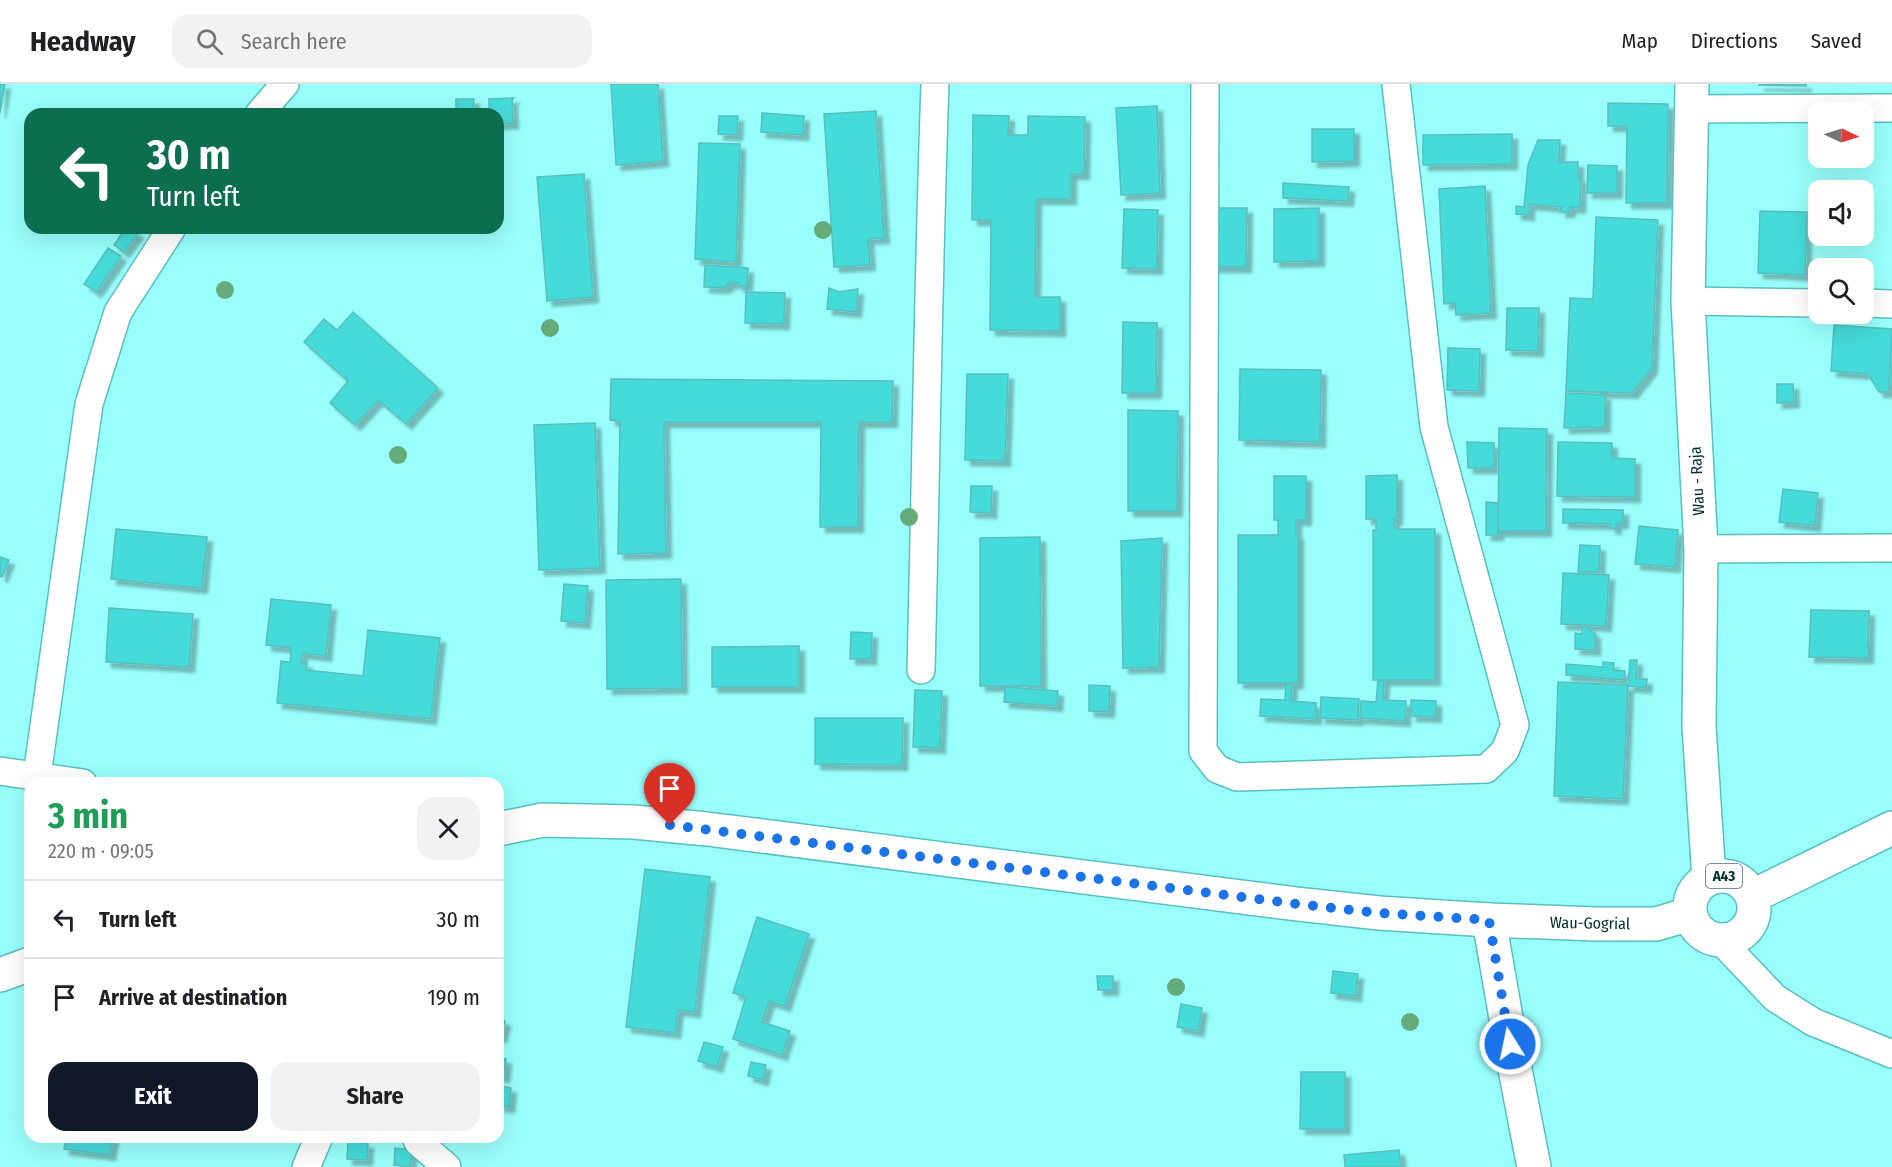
<!DOCTYPE html>
<meta charset="utf-8">
<style>
:root{--surface:#fff;--page:#f2f2f2;--text:#202124;--muted:#757577;--line:#e0e0e0;--accent:#111827}
body{margin:0;font-family:"Fira Sans Condensed",sans-serif;background:var(--page);color:var(--text);height:100vh;display:flex;flex-direction:column;font-size:22px;white-space:nowrap}
*{box-sizing:border-box;margin:0}
p{font-size:20px;color:var(--muted)}
.icon{flex:none;width:33px;height:33px;fill:none;stroke:currentColor;stroke-width:2;stroke-linecap:round;stroke-linejoin:round}
.map{position:relative;flex:1;overflow:hidden}
.sheet{position:absolute;left:24px;top:693px;width:480px;height:366px;display:flex;flex-direction:column;background:var(--surface);border-radius:18px;box-shadow:0 6px 24px #0002}
.sheet>*{flex:none}
.banner{position:absolute;left:24px;top:24px;width:480px;height:126px;border-radius:18px;box-shadow:0 6px 24px #0002;background:#0b6e4f;color:#fff;overflow:hidden}
.needle{width:39px;rotate:94deg}
.tools{position:absolute;left:1808px;top:18px;display:grid;gap:12px}
.tools a{display:grid;place-items:center;width:66px;height:66px;border-radius:12px;background:var(--surface);box-shadow:0 6px 24px #0002;font-size:30px}
.pin{position:absolute;display:grid;place-items:center;width:51px;height:51px;color:#fff;margin:-62px -26px;border-radius:50% 50% 50% 0;rotate:-45deg;box-shadow:0 0 6px #0007}
.pin .icon{rotate:45deg}
.me{position:absolute;width:66px;margin:-33px;rotate:350deg;stroke-linejoin:round;filter:drop-shadow(0 0 4px #0008)}
.turn{display:flex;align-items:center;gap:21px;height:126px;padding:0 24px;font-size:27px}
.turn .icon{width:78px;height:78px;stroke-width:2.5}
.turn b{display:block;font-size:42px;line-height:51px}
.round{display:grid;place-items:center;flex:none;width:63px;height:63px;border-radius:18px;background:var(--page)}
.summary{display:flex;align-items:center;justify-content:space-between;height:102px;padding:0 24px}
h1{font-size:36px;font-weight:700;line-height:45px;color:#1e9e55}
.button{display:flex;gap:12px;margin-top:auto;padding:12px 24px}
.button a{flex:1;height:69px;border-radius:18px;background:var(--accent);color:#fff;font-size:24px;font-weight:700;line-height:69px;text-align:center}
.button a+a{background:var(--page);color:var(--text)}
ul{padding:0;list-style:none}
li{display:flex;align-items:center;gap:18px;height:78px;padding:0 24px;border-top:2px solid var(--line)}
li div{flex:1}
li b{display:block;font-size:22px}
li em{font-style:normal}
header{display:flex;align-items:center;gap:36px;box-sizing:border-box;height:84px;padding:0 30px;background:var(--surface);border-bottom:2px solid var(--line)}
header strong{font-size:28px}
nav{display:flex;gap:33px;margin-inline-start:auto;font-size:21px}
.search{width:420px;height:54px;background:var(--page);display:flex;align-items:center;gap:15px;box-sizing:border-box;padding:0 21px;border-radius:18px;color:var(--muted);font-size:22px}
.map>svg:first-child{display:block}
</style>
<header>
<strong>Headway</strong>
<div class="search"><svg class="icon" aria-label="search" viewBox="0 0 24 24"><circle cx="10" cy="10" r="6"/><path d="M15 15l6 6"/></svg>Search here</div>
<nav><a>Map</a><a>Directions</a><a>Saved</a></nav>
</header>
<div class="map">
<svg width="1892" height="1083" viewBox="0 0 1892 1083">
<defs>
<filter id="shadow"><feDropShadow dx="5.5" dy="5.5" stdDeviation="1.5" flood-color="#0004"/></filter>
</defs>
<rect width="100%" height="100%" fill="#99fffc"/>
<!-- building -->
<g fill="#45dbd9" stroke="#58bfbd" stroke-width="1.5" filter="url(#shadow)">
<polygon points="0,0 5,0 0,29"/>
<polygon points="611,0 658,0 663,77 616,81"/>
<polygon points="1759,0 1806,0 1806,2 1759,1"/>
<polygon points="514,14 512,16 513,39 498,40 498,30 489,30 489,15"/>
<polygon points="456,15 474,15 473,30 456,30"/>
<polygon points="1608,19 1668,20 1667,119 1626,119 1627,42 1608,42"/>
<polygon points="1157,22 1160,109 1121,111 1116,24"/>
<polygon points="876,27 884,154 868,155 870,181 834,183 824,30"/>
<polygon points="762,29 804,32 803,51 761,48"/>
<polygon points="973,31 1009,32 1008,51 1028,51 1028,32 1085,33 1084,90 1071,90 1071,115 1036,115 1035,213 1060,213 1060,247 990,246 991,136 972,136"/>
<polygon points="719,32 738,32 737,51 718,50"/>
<polygon points="1312,45 1354,45 1354,77 1312,78"/>
<polygon points="1512,50 1512,80 1423,81 1423,51"/>
<polygon points="1538,56 1560,56 1559,78 1578,78 1578,94 1581,94 1580,124 1570,123 1569,128 1560,128 1561,123 1529,120 1529,131 1516,130 1516,122 1524,123 1528,81"/>
<polygon points="699,59 740,60 736,178 695,175"/>
<polygon points="1588,81 1617,82 1617,109 1587,109"/>
<polygon points="584,90 593,213 547,217 537,93"/>
<polygon points="1283,99 1349,103 1348,117 1283,114"/>
<polygon points="1485,102 1491,229 1456,231 1455,219 1444,220 1439,105"/>
<polygon points="1212,124 1247,124 1246,183 1211,183"/>
<polygon points="1319,124 1319,177 1274,178 1274,125"/>
<polygon points="1124,125 1158,126 1157,185 1122,184"/>
<polygon points="1760,127 1807,128 1805,191 1758,189"/>
<polygon points="1596,133 1658,136 1652,284 1632,309 1566,307 1570,214 1593,215"/>
<polygon points="125,144 131,144 138,149 124,168 114,161"/>
<polygon points="108,164 121,172 96,208 84,200"/>
<polygon points="705,181 748,184 747,202 738,202 739,199 728,199 728,202 722,204 704,203"/>
<polygon points="829,204 839,208 858,205 856,228 827,225"/>
<polygon points="746,208 785,209 784,240 745,239"/>
<polygon points="1507,224 1539,224 1538,267 1506,266"/>
<polygon points="353,228 438,304 406,340 378,316 355,341 330,319 348,297 304,258 324,235 337,246"/>
<polygon points="1123,238 1157,239 1156,309 1122,309"/>
<polygon points="1834,241 1892,245 1889,308 1879,308 1868,290 1831,287"/>
<polygon points="1448,264 1480,265 1479,307 1447,306"/>
<polygon points="1240,285 1321,286 1320,358 1239,356"/>
<polygon points="967,290 1008,290 1005,377 965,376"/>
<polygon points="611,295 893,297 892,338 859,338 858,443 820,443 821,338 664,338 666,469 618,470 620,337 610,336"/>
<polygon points="1777,300 1793,300 1794,318 1777,319"/>
<polygon points="1566,309 1605,311 1605,343 1564,344"/>
<polygon points="1128,326 1178,327 1177,427 1128,427"/>
<polygon points="595,339 600,484 539,486 534,341"/>
<polygon points="1499,344 1547,345 1546,447 1498,447"/>
<polygon points="1467,358 1494,359 1494,384 1468,384"/>
<polygon points="1558,358 1612,359 1612,374 1635,375 1635,413 1557,412"/>
<polygon points="1397,391 1397,435 1394,435 1395,445 1435,445 1435,596 1373,596 1373,446 1376,446 1376,435 1366,435 1366,392"/>
<polygon points="1274,392 1306,392 1306,436 1296,436 1296,450 1298,450 1298,599 1238,599 1238,451 1278,451 1278,436 1274,436"/>
<polygon points="971,402 992,402 991,429 970,428"/>
<polygon points="1783,405 1818,409 1815,442 1779,438"/>
<polygon points="1486,418 1498,419 1498,451 1486,451"/>
<polygon points="1563,425 1623,426 1623,439 1616,439 1616,445 1610,444 1611,440 1563,439"/>
<polygon points="1639,442 1678,446 1675,483 1635,480"/>
<polygon points="116,445 207,453 202,504 111,495"/>
<polygon points="1040,453 1041,602 980,602 980,454"/>
<polygon points="1162,454 1159,583 1123,584 1121,457"/>
<polygon points="1580,461 1600,462 1599,488 1578,488"/>
<polygon points="0,473 9,476 2,493 0,492"/>
<polygon points="1563,489 1609,491 1606,542 1561,540"/>
<polygon points="681,495 682,604 607,605 606,496"/>
<polygon points="564,500 588,502 585,539 561,537"/>
<polygon points="271,515 331,521 326,572 302,569 301,579 307,579 306,586 363,592 368,546 440,554 431,635 277,619 281,577 290,578 291,564 266,561"/>
<polygon points="109,524 193,530 189,583 106,578"/>
<polygon points="1811,526 1869,527 1868,574 1809,573"/>
<polygon points="1582,543 1589,544 1595,550 1595,566 1575,565 1575,549 1582,550"/>
<polygon points="851,548 872,549 871,575 850,575"/>
<polygon points="799,562 799,603 712,603 712,563"/>
<polygon points="1630,576 1637,576 1636,595 1647,595 1646,604 1628,602"/>
<polygon points="1603,578 1614,579 1613,586 1625,587 1624,596 1566,591 1566,580 1603,583"/>
<polygon points="1378,597 1384,597 1383,616 1406,617 1405,637 1360,634 1361,617 1376,618"/>
<polygon points="1558,598 1628,601 1623,715 1554,712"/>
<polygon points="1286,599 1292,600 1291,617 1316,619 1316,635 1260,632 1261,615 1285,616"/>
<polygon points="1089,601 1110,602 1109,628 1089,627"/>
<polygon points="1005,603 1058,607 1057,622 1004,618"/>
<polygon points="915,606 942,607 940,664 913,663"/>
<polygon points="1321,613 1359,615 1358,636 1320,634"/>
<polygon points="1411,616 1436,617 1436,633 1411,632"/>
<polygon points="815,634 903,634 902,681 815,680"/>
<polygon points="645,785 710,793 695,928 678,926 675,949 626,943"/>
<polygon points="757,833 809,850 785,922 769,917 762,938 790,947 782,971 733,955 746,913 733,909"/>
<polygon points="1333,887 1358,890 1356,912 1331,909"/>
<polygon points="1097,892 1113,892 1113,906 1098,906"/>
<polygon points="1181,920 1202,924 1198,947 1177,943"/>
<polygon points="498,935 505,937 501,953 498,952"/>
<polygon points="704,958 723,963 717,983 698,977"/>
<polygon points="498,974 506,975 504,993 498,992"/>
<polygon points="751,978 766,981 763,996 748,992"/>
<polygon points="1301,988 1345,988 1345,1045 1300,1045"/>
<polygon points="500,1002 511,1004 509,1023 499,1022"/>
<polygon points="66,1053 113,1053 110,1071 64,1065"/>
<polygon points="348,1058 368,1059 367,1076 347,1075"/>
<polygon points="395,1064 412,1066 410,1083 394,1081"/>
<polygon points="1399,1066 1401,1083 1345,1083 1344,1071"/>
</g>
<g fill="none" stroke-linecap="round" stroke-linejoin="round">
<!-- street casing -->
<g stroke="#59c0be" stroke-width="30">
<g id="street">
<polyline points="1205,0 1203,667 1217,685 1237,693 1486,685 1505,667 1515,641 1434,343 1396,0"/>
<polyline points="1691,25 1892,24"/>
<polyline points="259,30 285,0"/>
<polyline points="1688,217 1818,219"/>
<polyline points="1863,219 1892,220"/>
<polyline points="1701,465 1892,464"/>
<path d="M921,586C926,391 928,195 935,0"/>
<polyline points="0,687 83,699"/>
<polyline points="37,692 89,320 118,228 172,144"/>
<polyline points="1721,857 1775,914 1813,938 1892,970"/>
<polyline points="416,1053 418,1058 447,1083"/>
<polyline points="306,1083 319,1053"/>
</g>
</g>
<!-- secondary casing -->
<g stroke="#59c0be" stroke-width="36">
<g id="secondary">
<polyline points="1692,0 1688,217 1701,465 1699,642 1709,795"/>
<polyline points="498,745 543,736 634,738 707,745 1297,820 1379,829 1489,836"/>
<polyline points="0,891 30,880"/>
</g>
</g>
<!-- primary casing -->
<g stroke="#59c0be" stroke-width="36">
<g id="primary">
<circle cx="1722" cy="824" r="32"/>
<polyline points="1753,812 1892,744"/>
<polyline points="1534,1083 1514,980 1489,836 1596,840 1656,840 1690,830"/>
</g>
</g>
<!-- street -->
<use href="#street" stroke="#fff" stroke-width="27"/>
<!-- secondary -->
<use href="#secondary" stroke="#fff" stroke-width="33"/>
<!-- primary -->
<use href="#primary" stroke="#fff" stroke-width="33"/>
</g>
<!-- trees -->
<g fill="#65ab7a">
<circle cx="823" cy="146" r="9"/>
<circle cx="225" cy="206" r="9"/>
<circle cx="550" cy="244" r="9"/>
<circle cx="398" cy="371" r="9"/>
<circle cx="909" cy="433" r="9"/>
<circle cx="1176" cy="903" r="9"/>
<circle cx="1410" cy="938" r="9"/>
</g>
<g fill="none" stroke-linecap="round" stroke-linejoin="round">
<!-- route -->
<polyline stroke="#1a73e8" stroke-width="10" stroke-dasharray="0 18" points="670,741 1297,820 1379,829 1489,836 1510,960"/>
</g>
<g text-anchor="middle" dominant-baseline="central" stroke-width="4.5" stroke-linejoin="round" paint-order="stroke">
<!-- shield labels -->
<rect fill="#fff" stroke="#4c6d6d" stroke-width="1.5" x="1706" y="780" width="36" height="24" rx="4.5"/>
<g font-size="15" font-weight="bold" fill="#002e2e">
<text x="1724" y="792">A43</text>
</g>
<!-- street labels -->
<g font-size="16" fill="#002e2e" stroke="#fff">
<text transform="translate(1697 397) rotate(-93)">Wau - Raja</text>
<text transform="translate(1590 839) rotate(1)">Wau-Gogrial</text>
</g>
</g>
</svg>
<div class="tools">
<a><svg class="needle" viewBox="-14 -14 28 28"><path d="M0-13l5 13h-10z" fill="#e53935"/><path d="M0 13l5-13h-10z" fill="#757577"/></svg></a>
<a><svg class="icon" aria-label="sound" viewBox="0 0 24 24"><path d="M4 9h4l5-4v14l-5-4H4zM17 9q2 3 0 6"/></svg></a>
<a><svg class="icon" aria-label="search" viewBox="0 0 24 24"><circle cx="10" cy="10" r="6"/><path d="M15 15l6 6"/></svg></a>
</div>
<div class="pin" style="left:670px;top:741px;background:#d93025"><svg class="icon" aria-label="arrive" viewBox="0 0 24 24"><path d="M6 21V4h12l-3 4 3 4H6"/></svg></div>
<svg class="me" style="left:1510px;top:960px" viewBox="-20 -20 40 40"><circle r="17" fill="#1a73e8" stroke="#fff" stroke-width="3"/><path d="M0-11L8 9 0 5-8 9z" fill="#fff"/></svg>
<div class="banner">
<div class="turn"><svg class="icon" aria-label="left" viewBox="0 0 24 24"><path d="M17 20v-9H6M10 6l-5 5 5 5"/></svg><div><b>30 m</b>Turn left</div></div>
</div>
<section class="sheet">
<div class="summary"><div><h1>3 min</h1><p>220 m · 09:05</p></div><a class="round"><svg class="icon" aria-label="close" viewBox="0 0 24 24"><path d="M6 6l12 12M18 6L6 18"/></svg></a></div>
<ul>
<li><svg class="icon" aria-label="left" viewBox="0 0 24 24"><path d="M17 20v-9H6M10 6l-5 5 5 5"/></svg><div><b>Turn left</b></div><em>30 m</em></li>
<li><svg class="icon" aria-label="arrive" viewBox="0 0 24 24"><path d="M6 21V4h12l-3 4 3 4H6"/></svg><div><b>Arrive at destination</b></div><em>190 m</em></li>
</ul>
<div class="button"><a>Exit</a><a>Share</a></div>
</section>
</div>
